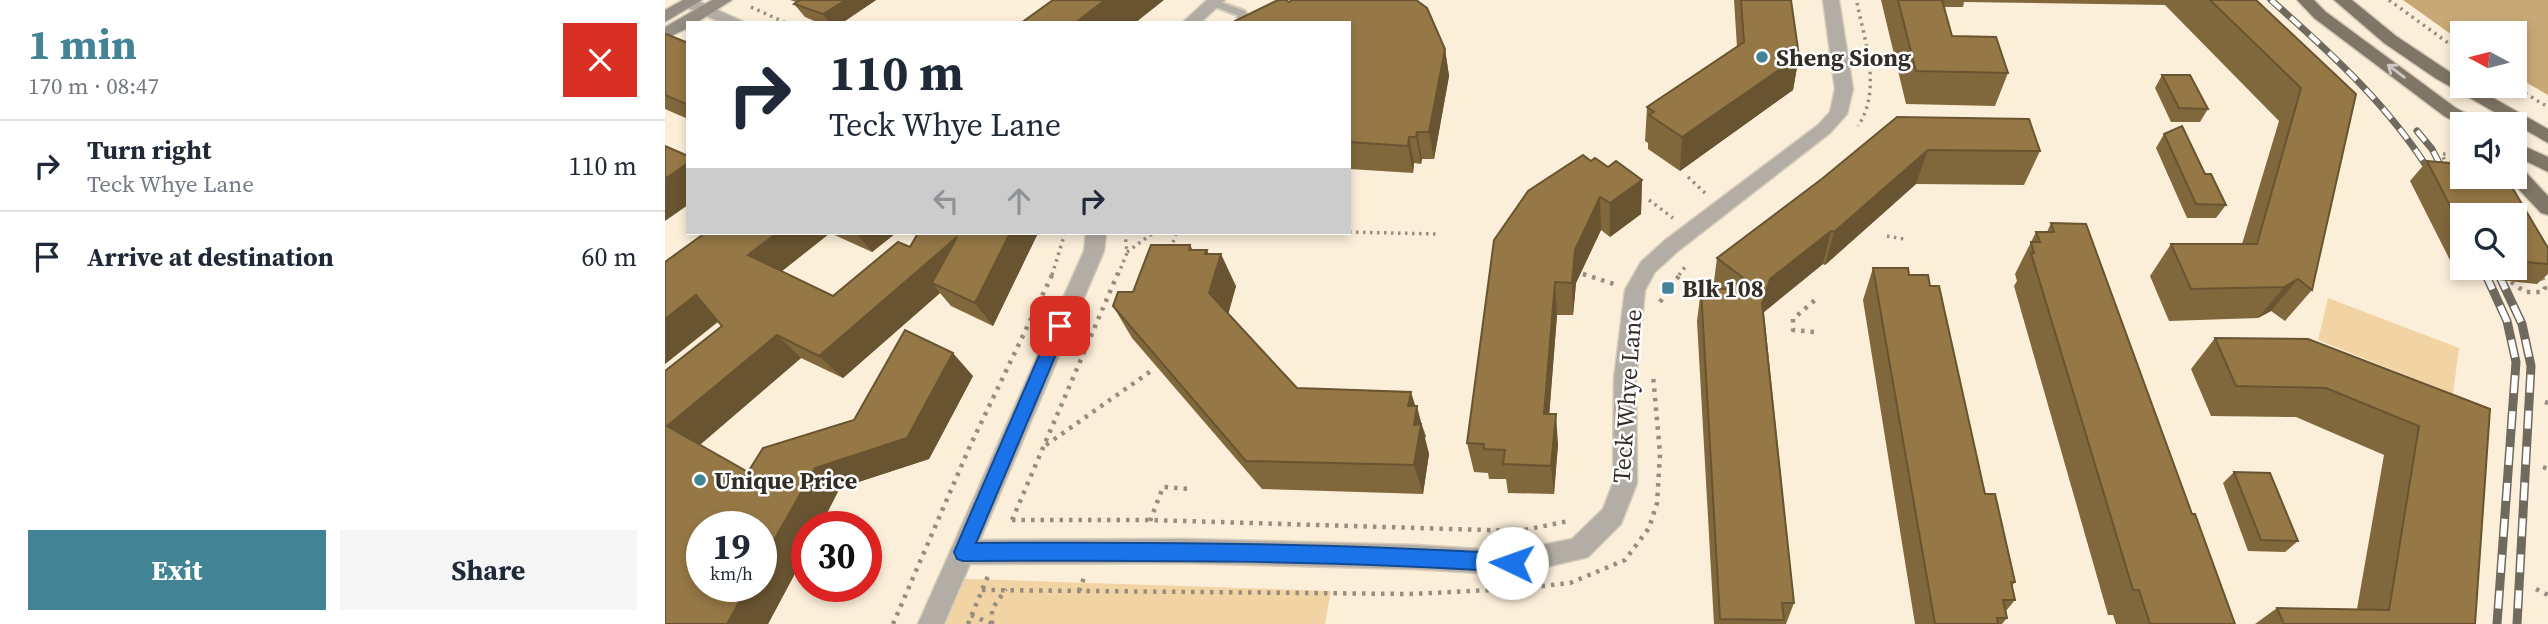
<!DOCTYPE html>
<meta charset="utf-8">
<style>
:root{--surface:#fff;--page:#f6f6f7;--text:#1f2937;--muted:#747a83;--line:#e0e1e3;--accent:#438396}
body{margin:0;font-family:"Source Serif 4",serif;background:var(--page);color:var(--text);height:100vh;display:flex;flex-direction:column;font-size:26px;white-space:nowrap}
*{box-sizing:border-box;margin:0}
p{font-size:23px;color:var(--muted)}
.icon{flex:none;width:38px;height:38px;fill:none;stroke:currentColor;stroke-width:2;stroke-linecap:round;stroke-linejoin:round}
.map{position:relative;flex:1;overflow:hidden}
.details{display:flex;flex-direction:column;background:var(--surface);width:665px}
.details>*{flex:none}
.top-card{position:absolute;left:21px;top:21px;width:665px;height:214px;border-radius:0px;box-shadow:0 4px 10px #0003;background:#fff;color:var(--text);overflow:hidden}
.needle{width:46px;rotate:277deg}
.buttons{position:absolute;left:1785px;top:21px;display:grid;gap:14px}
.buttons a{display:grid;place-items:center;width:77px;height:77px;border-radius:0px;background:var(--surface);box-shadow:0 4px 10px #0003;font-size:35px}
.speed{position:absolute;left:21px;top:511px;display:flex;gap:14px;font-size:35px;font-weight:700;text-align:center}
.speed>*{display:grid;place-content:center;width:91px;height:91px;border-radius:50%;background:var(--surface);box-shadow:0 4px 10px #0003;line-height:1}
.speed small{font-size:18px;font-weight:400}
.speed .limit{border:10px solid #d22;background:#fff;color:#111}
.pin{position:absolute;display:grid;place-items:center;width:60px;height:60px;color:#fff;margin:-30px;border-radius:14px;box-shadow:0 4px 10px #0006}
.me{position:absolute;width:77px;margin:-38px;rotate:273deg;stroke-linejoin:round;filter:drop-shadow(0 0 5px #0008)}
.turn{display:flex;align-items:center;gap:24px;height:147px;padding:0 28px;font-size:32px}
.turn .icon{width:91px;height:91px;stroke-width:2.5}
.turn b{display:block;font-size:49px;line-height:60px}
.lanes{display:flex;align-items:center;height:66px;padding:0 28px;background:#0003;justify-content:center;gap:35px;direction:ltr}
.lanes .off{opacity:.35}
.round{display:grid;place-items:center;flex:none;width:74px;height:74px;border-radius:0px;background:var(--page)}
.headline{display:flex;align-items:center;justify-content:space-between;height:119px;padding:0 28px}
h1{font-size:42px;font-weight:700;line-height:52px;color:var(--accent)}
.action{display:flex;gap:14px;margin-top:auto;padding:14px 28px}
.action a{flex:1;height:80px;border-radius:0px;background:var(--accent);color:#fff;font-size:28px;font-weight:700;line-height:80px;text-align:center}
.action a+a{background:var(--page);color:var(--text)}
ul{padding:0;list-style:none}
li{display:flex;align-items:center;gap:21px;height:91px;padding:0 28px;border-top:2px solid var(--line)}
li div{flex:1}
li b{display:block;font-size:26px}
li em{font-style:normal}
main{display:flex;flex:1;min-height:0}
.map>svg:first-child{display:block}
</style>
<main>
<section class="details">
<div class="headline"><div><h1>1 min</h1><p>170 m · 08:47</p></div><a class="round" style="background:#d93025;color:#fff"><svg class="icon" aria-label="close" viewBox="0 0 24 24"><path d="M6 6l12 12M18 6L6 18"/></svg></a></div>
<ul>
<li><svg class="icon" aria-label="right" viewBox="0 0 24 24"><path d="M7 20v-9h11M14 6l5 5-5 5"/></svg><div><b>Turn right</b><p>Teck Whye Lane</p></div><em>110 m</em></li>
<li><svg class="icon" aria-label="arrive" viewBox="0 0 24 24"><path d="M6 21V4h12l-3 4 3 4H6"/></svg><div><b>Arrive at destination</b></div><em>60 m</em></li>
</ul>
<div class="action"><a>Exit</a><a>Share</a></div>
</section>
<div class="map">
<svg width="1883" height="624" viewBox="0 0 1883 624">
<rect width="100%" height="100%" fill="#fcefda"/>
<!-- green -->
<g fill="#f2d3a3">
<polygon points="1663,298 1794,348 1788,394 1653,340"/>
<polygon points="276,578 666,591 660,624 255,624"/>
</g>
<!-- forest -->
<polygon fill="#c8a875" points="1738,0 1883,0 1883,95 1850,76 1850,33 1797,33 1797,42"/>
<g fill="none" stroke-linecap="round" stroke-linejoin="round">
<!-- lane casing -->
<g stroke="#d8ccb9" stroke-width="4">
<polygon id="lane" points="550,0 580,11 585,19 585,23 574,23 572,15 545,5 545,1"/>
</g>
<!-- street casing -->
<g stroke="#d8ccb9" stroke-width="3">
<g id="street">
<polygon points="18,0 31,0 81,23 58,23 18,6 16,3"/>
<polygon points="542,0 560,0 535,23 517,23"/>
<polygon points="1158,0 1174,0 1188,89 1182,114 1165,133 1013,251 990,272 980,290 971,379 972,483 956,524 923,557 847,575 750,569 518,563 305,564 279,624 253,624 419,251 421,233 441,233 439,251 315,540 518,539 750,545 847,551 907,539 938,509 948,483 949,379 960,290 976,262 999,241 1153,125 1165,112 1170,89"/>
</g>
</g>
<!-- secondary casing -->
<g stroke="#d8ccb9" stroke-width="3">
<g id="secondary">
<polygon points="18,0 37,0 0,22 0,10"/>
<polygon points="47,0 67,0 31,23 23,23 23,28 0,39 0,27"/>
</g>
</g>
<!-- primary casing -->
<g stroke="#d8ccb9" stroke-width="3">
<g id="primary">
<polygon points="1632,0 1649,0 1661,12 1791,108 1814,120 1817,124 1797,126 1779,116 1649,18"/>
<polygon points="1669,0 1687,0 1731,36 1797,80 1797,86 1807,86 1883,129 1883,143 1770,78 1719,43"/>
<polygon points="1850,142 1883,157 1883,172 1850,156"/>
<polygon points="1850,166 1857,168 1883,196 1883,215 1876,213 1843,178 1850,177"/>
</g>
</g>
<!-- path-far1 -->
<g stroke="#978e80" stroke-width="3.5" stroke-dasharray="2.5 4.5" stroke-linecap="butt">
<polyline points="1724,0 1797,53"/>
<path d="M1192,3C1200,42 1217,90 1193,126"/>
<polyline points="86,7 121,23"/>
<polyline points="1848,86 1883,107"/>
<polyline points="1782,166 1777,154 1797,154"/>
<polyline points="1023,177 1040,193"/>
<polyline points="984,200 1008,218"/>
<polyline points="684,232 771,234"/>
<polyline points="1222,236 1239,239"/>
<polyline points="506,249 511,233"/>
<polyline points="462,252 488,233"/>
<polyline points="918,274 921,275"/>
<polyline points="387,275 400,233"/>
<polyline points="453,275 462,253 460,233"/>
<polyline points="1014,275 1020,267"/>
</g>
<!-- path -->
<g stroke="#978e80" stroke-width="4.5" stroke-dasharray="3.5 6" stroke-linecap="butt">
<polyline points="918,274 949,284"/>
<polyline points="1846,282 1860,292 1878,292 1880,288 1876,273"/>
<polyline points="995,302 1016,273"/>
<polyline points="1149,332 1128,330 1128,319 1150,300"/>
<polyline points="1880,402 1883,403"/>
<polyline points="381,445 486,371"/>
<polyline points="1878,467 1883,469"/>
<polyline points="347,520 485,520 854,531 904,521"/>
<polyline points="347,520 453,273"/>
<polyline points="485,521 498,487 526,489"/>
<polyline points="867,587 905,583 960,560 984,528 992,503 995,454 988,375"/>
<polyline points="1871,589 1883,595"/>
<polyline points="317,590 745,594 827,590"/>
<polyline points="414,591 420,575"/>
<polyline points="306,615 327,624"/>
<polyline points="228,624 305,446 388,273"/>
<polyline points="303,624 323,576"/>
<polyline points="327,624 327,609 341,589"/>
</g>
<!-- lane -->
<use href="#lane" fill="#b3aea5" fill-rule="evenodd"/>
<!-- street -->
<use href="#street" fill="#b3aea5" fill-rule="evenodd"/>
<!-- secondary -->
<use href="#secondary" fill="#958d81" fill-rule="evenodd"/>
<!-- primary -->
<use href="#primary" fill="#807667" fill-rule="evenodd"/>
<!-- rail-far1 casing -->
<g stroke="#70695d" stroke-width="7">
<g id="rail-far1">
<path d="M1606,0C1668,55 1727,108 1770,180"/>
<polyline points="1752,131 1767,149 1782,178"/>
<polyline points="1818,268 1821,275"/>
<polyline points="1831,268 1834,275"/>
</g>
</g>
<!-- rail casing -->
<g stroke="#70695d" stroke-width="9">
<g id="rail">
<polyline points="1820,273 1842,321 1851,362 1832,624"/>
<polyline points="1833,273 1857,324 1866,366 1852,624"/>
</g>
</g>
<!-- rail-far1 -->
<use href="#rail-far1" stroke="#fefefe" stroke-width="4.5" stroke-dasharray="13" stroke-linecap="butt"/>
<!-- rail -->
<use href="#rail" stroke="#fefefe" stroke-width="6" stroke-dasharray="18" stroke-linecap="butt"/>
</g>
<!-- wall -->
<g fill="#81673c" fill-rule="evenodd">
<polygon points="125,0 211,0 177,23 154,23 140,17 129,4 131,2"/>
<polygon points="1069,0 1126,0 1134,56 1128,90 1015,171 983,149 983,143 980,141 982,107 1072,47"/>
<polygon points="1216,0 1591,0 1691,94 1647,290 1620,321 1606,311 1593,318 1504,321 1485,276 1506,244 1577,244 1614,121 1500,5 1299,2 1298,7 1279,7 1287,36 1343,73 1330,106 1241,104"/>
<polygon points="624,2 780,49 784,76 769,159 757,159 756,164 749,163 748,173 684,169 684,23 571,23 570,21"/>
<polygon points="0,35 23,43 23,119 0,109"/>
<polygon points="1497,75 1543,109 1535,122 1506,122 1490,88"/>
<polygon points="1232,117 1375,151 1359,185 1251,184 1160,265 1158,264 1099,312 1129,603 1121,624 1049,624 1032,321 1036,289 1048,289 1052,258 1158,178"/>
<polygon points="1499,134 1540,174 1561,205 1551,218 1522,218 1491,148"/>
<polygon points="926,161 977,180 976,214 945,237 936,230 911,283 908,315 892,315 884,414 893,444 889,494 843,493 841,479 824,479 823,473 809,472 802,443"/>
<path d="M1762,161L1797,164V177H1841L1883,248V274L1872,284L1793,276L1745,181ZM1797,215H1850V268H1797Z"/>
<polygon points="1386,223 1527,514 1570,624 1451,624 1448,615 1443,615 1349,286 1352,281 1350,274 1371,232 1382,232"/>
<polygon points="40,233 231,233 207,252 165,233 117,271 168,296 245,247 253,233 373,233 328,326 286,306 275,293 178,378 136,358 35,445 83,472 189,420 308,376 264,459 175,488 142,527 142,551 103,624 0,624 57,326 53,322 0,364 0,262"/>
<polygon points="525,245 528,250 544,254 571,286 563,314 632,388 750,406 761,436 760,439 764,454 758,494 597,489 467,338 448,306 468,292"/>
<polygon points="1208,268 1244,275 1320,494 1350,582 1347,586 1350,600 1341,611 1342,618 1337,624 1250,624 1198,300"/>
<polygon points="1550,338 1825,409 1810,624 1590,624 1612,608 1692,609 1719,455 1631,417 1546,416 1526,369"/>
<polygon points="1569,472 1633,541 1620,552 1583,551 1558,483"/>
</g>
<!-- shaded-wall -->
<g fill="#695431">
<polygon points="181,0 211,0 177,23 164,23 158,14"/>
<polygon points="440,0 499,0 470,23 410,23"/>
<polygon points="780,49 784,76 769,159 764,132"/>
<polygon points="1134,56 1128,90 1015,171 1017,137"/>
<polygon points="752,132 757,159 756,164 751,137"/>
<polygon points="744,137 749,163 748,173 743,146"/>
<polygon points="1263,150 1251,184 1160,265 1169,232"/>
<polygon points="23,163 23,205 0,221 0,179"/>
<polygon points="977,180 976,214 945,237 945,203"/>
<polygon points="935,197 936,230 911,283 908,315 907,283 910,250"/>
<polygon points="1166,231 1158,264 1099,312 1097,304 1105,279"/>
<polygon points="112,233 165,233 107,279 83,255"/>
<polygon points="191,233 231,233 207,252"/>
<polygon points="345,233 373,233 328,326 310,303"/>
<polygon points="292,237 267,283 275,293 178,378 154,356"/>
<polygon points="542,250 551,270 556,254 571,286 560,326 544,293 540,254"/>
<polygon points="1633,279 1606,311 1593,318 1619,287"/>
<polygon points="890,282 892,315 882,444 879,414"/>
<polygon points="31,295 57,318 0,364 0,319"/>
<polygon points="112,335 136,358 32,447 2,426"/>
<polygon points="288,353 308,376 264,459 175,488 155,527 142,527 142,551 103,624 62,624 83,586 96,586 96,563 150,468"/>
<polygon points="746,392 752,411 752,406 764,454 758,494 749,465 743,406"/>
<polygon points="891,414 893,444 889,494 886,466"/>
</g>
<!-- building -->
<g fill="#967846" stroke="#695431" stroke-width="2">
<polygon points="135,0 181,0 158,14 129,4"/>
<polygon points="388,0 440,0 410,23 356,23"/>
<polygon points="613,0 621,0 624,2 627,0 751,0 762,8 780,49 764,132 752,132 751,137 744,137 743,146 684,142 684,23 571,23 570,21"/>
<polygon points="1076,0 1126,0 1134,56 1017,137 984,115 989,112 982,107 1079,42"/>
<polygon points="1233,0 1277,0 1287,36 1331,37 1343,73 1251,71"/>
<polygon points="1545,0 1591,0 1691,94 1647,290 1633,279 1619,287 1526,289 1506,244 1592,244 1636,88"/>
<polygon points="1,34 23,43 23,105 0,95 0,35"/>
<polygon points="1497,75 1525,75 1543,109 1514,108"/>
<polygon points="1232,117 1364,119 1375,151 1263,150 1169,232 1166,231 1105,279 1097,304 1129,603 1117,603 1119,620 1055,619 1036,289 1093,289 1052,258 1158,178"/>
<polygon points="1517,126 1540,174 1546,174 1561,205 1531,204 1499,134"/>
<polygon points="0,146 23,156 23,163 0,179"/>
<polygon points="918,155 926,161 930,158 943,167 951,161 977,180 945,203 935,197 910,250 907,283 890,282 879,414 891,414 886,466 838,464 840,450 819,449 819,444 802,443 829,240 863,191"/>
<polygon points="1762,161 1797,164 1797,177 1841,177 1883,248 1883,264 1850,261 1850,215 1797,215 1797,229"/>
<polygon points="1386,223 1421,224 1527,514 1530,514 1570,624 1485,624 1474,590 1468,590 1366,253 1369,253 1366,242 1375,242 1371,232 1389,232"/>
<polygon points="40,233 112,233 83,255 168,296 233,242 245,247 253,233 345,233 310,303 267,283 292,237 154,356 112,335 2,426 83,472 98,448 189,420 240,330 288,353 242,438 150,468 96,563 96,527 37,527 37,586 83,586 62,624 0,624 0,371 57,326 31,295 0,319 0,262"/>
<polygon points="486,245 525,245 524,250 542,250 540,254 556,254 544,293 632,388 746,392 743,406 752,406 749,425 756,424 749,465 581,461 448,306 453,292 468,292"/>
<polygon points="1208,268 1243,268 1244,275 1263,275 1265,286 1274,286 1320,494 1330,494 1350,582 1346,582 1350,600 1338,600 1342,618 1332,618 1333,624 1270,624"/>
<polygon points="1550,338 1643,339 1825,409 1810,624 1619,624 1612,608 1724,610 1754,426 1661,388 1571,386"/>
<polygon points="1569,472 1605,473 1633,541 1596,540"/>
</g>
<!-- one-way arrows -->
<defs><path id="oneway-shaft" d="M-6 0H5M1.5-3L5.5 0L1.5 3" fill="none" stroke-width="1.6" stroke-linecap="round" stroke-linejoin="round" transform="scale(1.75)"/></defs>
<use stroke="#ccc8c2" href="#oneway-shaft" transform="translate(1731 71) rotate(-143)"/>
<!-- route -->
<path fill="#1a73e8" stroke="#114b97" stroke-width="2" d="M395,320L403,326L311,543C490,542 669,543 847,554L854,556L857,563L854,569L847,572C664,560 481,560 298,561L292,559L289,552L387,326Z"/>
<!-- markers -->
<g fill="#438396" stroke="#fefefe" stroke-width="2.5">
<circle cx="1097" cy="57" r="7"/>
<rect x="996" y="281" width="14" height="14" rx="3.5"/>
<circle cx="35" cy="480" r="7"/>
</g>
<g text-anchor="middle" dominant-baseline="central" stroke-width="5" stroke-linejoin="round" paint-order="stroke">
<!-- poi labels -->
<g font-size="24" font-weight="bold" fill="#322d25" stroke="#fefefe" text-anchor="start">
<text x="1111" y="57">Sheng Siong</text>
<text x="1017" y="288">Blk 108</text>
<text x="49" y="480">Unique Price</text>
</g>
<!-- street labels -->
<g font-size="24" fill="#322d25" stroke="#fefefe">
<text transform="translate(962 396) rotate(-86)">Teck Whye Lane</text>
</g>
</g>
</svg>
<div class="buttons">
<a><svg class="needle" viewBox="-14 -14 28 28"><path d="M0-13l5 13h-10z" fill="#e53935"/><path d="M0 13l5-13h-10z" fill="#747a83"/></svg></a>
<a><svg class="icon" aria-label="sound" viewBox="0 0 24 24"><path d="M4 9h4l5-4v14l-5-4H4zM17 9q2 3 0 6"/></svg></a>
<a><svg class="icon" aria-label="search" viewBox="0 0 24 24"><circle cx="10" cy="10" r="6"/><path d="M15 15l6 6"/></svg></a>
</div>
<div class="speed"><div>19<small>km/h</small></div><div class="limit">30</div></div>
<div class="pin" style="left:395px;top:326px;background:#d93025"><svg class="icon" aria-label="arrive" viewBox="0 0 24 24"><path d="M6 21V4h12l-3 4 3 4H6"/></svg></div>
<svg class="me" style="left:847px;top:563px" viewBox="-20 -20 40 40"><circle r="19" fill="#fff"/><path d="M0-13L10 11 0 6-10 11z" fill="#1a73e8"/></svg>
<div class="top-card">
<div class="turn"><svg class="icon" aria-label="right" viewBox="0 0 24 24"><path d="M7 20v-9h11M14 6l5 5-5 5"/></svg><div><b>110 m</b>Teck Whye Lane</div></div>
<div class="lanes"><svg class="icon off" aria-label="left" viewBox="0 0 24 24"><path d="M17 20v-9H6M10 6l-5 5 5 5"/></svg><svg class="icon off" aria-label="ahead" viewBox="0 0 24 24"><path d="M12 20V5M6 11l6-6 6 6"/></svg><svg class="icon" aria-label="right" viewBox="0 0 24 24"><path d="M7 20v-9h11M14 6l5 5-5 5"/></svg></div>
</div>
</div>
</main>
